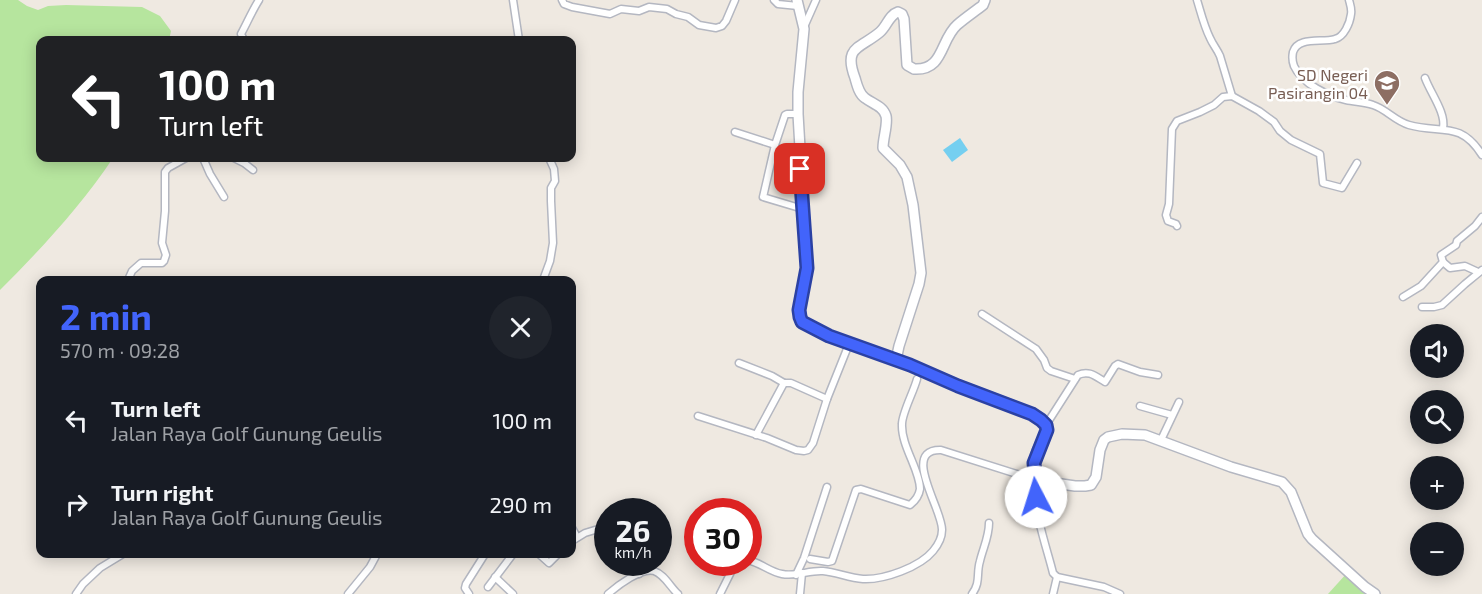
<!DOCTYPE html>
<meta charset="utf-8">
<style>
:root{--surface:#171b24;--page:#20242c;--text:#f1f3f6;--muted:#9ea1a6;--accent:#4264fb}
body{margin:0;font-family:"Exo 2",sans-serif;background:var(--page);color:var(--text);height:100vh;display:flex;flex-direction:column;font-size:22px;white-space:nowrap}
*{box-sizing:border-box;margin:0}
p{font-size:20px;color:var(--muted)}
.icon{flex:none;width:33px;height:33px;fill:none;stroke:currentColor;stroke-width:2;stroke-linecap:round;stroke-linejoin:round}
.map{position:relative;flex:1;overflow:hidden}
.side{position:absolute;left:36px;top:276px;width:540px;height:282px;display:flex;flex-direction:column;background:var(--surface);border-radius:12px;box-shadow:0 3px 15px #0003}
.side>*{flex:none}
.banner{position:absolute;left:36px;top:36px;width:540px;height:126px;border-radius:12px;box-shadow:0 3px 15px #0003;background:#202124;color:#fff;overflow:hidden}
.controls{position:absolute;left:1410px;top:324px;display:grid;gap:12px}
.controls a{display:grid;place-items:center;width:54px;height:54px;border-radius:50%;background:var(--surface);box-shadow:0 3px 15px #0003;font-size:30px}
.speed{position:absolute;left:594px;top:498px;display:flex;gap:12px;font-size:30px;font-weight:700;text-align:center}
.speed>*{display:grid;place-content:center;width:78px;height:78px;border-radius:50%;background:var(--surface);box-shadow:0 3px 15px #0003;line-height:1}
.speed small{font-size:15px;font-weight:400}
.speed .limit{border:9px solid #d22;background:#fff;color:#111}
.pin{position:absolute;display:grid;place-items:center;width:51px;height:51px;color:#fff;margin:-26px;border-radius:12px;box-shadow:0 3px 9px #0006}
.me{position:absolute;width:66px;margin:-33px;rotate:355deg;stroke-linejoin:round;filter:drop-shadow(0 0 4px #0008)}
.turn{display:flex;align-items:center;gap:21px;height:126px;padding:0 24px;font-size:27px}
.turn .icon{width:78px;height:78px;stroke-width:2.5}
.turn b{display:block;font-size:42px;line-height:51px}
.round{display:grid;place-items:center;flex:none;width:63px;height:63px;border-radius:32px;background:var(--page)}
.head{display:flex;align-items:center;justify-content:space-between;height:102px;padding:0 24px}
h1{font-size:36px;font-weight:700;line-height:45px;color:var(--accent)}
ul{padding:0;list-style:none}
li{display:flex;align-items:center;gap:18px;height:84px;padding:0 24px}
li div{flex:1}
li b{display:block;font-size:22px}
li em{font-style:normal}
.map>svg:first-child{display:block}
</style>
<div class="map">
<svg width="1482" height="594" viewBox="0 0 1482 594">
<rect width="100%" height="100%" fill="#efe9e1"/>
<!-- green -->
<g fill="#b6e59e">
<path d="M0,0H18L27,6L38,10L48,6L66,5L142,7L160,16L171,31L169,40H40V158H113C81,206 41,249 0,290Z"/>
<polygon points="1347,573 1367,594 1328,594"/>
</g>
<!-- water -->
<polygon fill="#75cff0" points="960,138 968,150 952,162 943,150"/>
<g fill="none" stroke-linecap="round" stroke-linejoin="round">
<!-- street casing -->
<g stroke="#b4b7c1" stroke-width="9">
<g id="street">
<polyline points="513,0 519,40"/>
<polyline points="562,0 564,4 572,7 610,14 621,9 639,11 649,7 667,9 676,14 688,17 699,25 716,28 722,26 726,21 735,0"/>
<polyline points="774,0 778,4 798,6"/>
<path d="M1197,0C1201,13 1204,26 1210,38C1213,45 1217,49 1220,56L1232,96"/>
<path d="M1349,0C1350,4 1352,9 1351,14C1350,23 1344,37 1335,39C1322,43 1298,36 1293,52C1292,57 1292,61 1294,66C1302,84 1328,96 1346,100C1355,102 1365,102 1373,105C1386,109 1395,121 1409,125C1440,134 1460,120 1482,155"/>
<polyline points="804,27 816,0"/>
<path d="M244,40L241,34C247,23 252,11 259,0"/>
<path d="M1425,78C1431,94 1446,113 1443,128"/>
<polyline points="798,114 787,114 785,115 775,145 763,197 803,209"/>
<polyline points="735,132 775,145"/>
<polyline points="203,158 210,174 224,197"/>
<polyline points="234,158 244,163 253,170"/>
<polyline points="1177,226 1176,224 1168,221 1166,215 1169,204 1172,129 1177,121 1200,112 1214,105 1223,97 1232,96 1259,111 1274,122 1280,131 1291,140 1320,154 1323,183 1342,188 1357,163"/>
<polyline points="1443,262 1450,268 1465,266 1478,272"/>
<polyline points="128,280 132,271 141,263 162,263 164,261 166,255 162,243 165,211 165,172 168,168 186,158"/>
<polyline points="543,280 550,261 553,243 551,201 551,188 555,181 554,169 549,158"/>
<polyline points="1403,297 1421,286 1443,262 1441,255 1456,245 1457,241 1475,226 1482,217"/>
<polyline points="1422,307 1434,307 1442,305 1465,284 1482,270"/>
<polyline points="982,314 1036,349 1044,360 1047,368 1051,371 1075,379"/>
<polyline points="739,363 772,376 784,383"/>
<polyline points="1140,406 1172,415"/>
<polyline points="698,416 767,438 796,450 804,451 808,450 813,443 827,399 849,344"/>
<path d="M1046,425L1078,375C1089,370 1095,376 1105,382L1115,366L1118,364L1140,372L1158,375"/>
<polyline points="756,435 784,383 791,383 827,399"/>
<polyline points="1161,440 1179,402"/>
<path d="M1041,481C1039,485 1036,490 1036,494C1035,516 1048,552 1053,573L1057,577L1053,594"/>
<polyline points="572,528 577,537"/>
<polyline points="572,541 585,533 608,526"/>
<polyline points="539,554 549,563 558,554"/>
<path d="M810,559L828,562L832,561L856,490L861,489L910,505C915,501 919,496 920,489C920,470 901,446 902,424C902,413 914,391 917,379"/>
<path d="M748,560C761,563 770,572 782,574C796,577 809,570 823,571C836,572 849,578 863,579C884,580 920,567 933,551C938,545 942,538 942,530C943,510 900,449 941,450L1020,475L1027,476L1035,475"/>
<polyline points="635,562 639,574"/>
<polyline points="796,575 804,558 827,487"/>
<polyline points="495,577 513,594"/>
<polyline points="1057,577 1104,587 1120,594"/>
<polyline points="488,587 513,554"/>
<polyline points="76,594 83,584 100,568 123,554"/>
<polyline points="348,594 370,567 377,554"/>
<polyline points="469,594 465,588 466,584 485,554"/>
<path d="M608,594C617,586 642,567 654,571C664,574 671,588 678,594"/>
<polyline points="720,594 732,570 740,562"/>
<polyline points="800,594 802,573"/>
<path d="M972,594C981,582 976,574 980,561C983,548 989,537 989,523"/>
</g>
</g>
<!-- secondary casing -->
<g stroke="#b4b7c1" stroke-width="12">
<g id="secondary">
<polyline points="797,0 804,29 798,92 798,114 807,268 799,310 801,320 805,324 829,336 911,365 958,385 1014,406 1032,414 1041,420 1046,425 1047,430 1037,451 1033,470 1035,475 1041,481 1075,486 1085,486 1091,485 1096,477 1100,450 1104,440 1108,437 1122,434 1145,435 1231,467 1282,482 1291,492 1308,534 1312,539 1365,587 1375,594"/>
<path d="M896,360L899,346L919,284L921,273L913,205L907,177L900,165L883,148C883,138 888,124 886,116C883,106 873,104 865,98C859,94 857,85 855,78C843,46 860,49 880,32C887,26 889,15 898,12L902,14L904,19L907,65L914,69C944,71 940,40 957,25C965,18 974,12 983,5L985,0"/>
</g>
</g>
<!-- street -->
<use href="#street" stroke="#fff" stroke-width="6"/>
<!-- secondary -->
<use href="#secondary" stroke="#fff" stroke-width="9"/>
</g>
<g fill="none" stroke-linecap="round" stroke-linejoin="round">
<!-- route casing -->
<g stroke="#2b41a3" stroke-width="15">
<polyline id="route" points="800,169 807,268 799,310 800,317 802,322 829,336 910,365 958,386 1032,414 1041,420 1046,425 1047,430 1034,463 1035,475 1041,481 1036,492 1036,497"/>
</g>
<!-- route -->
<use href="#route" stroke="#4264fb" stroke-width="10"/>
</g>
<!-- icons -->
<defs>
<g id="school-pin" transform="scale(1.35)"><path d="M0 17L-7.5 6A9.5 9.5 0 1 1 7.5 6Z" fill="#8d6e63" stroke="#fff"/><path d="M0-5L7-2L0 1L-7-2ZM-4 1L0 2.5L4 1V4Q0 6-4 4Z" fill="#fff"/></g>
</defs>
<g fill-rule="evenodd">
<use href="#school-pin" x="1387" y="83"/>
</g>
<g text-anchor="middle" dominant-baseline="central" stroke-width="5" stroke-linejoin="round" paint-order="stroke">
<!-- education labels -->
<g font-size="16" fill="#785e54" stroke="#fff" text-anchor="end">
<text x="1368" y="74">SD Negeri<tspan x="1368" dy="18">Pasirangin 04</tspan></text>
</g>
</g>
</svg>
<div class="controls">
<a><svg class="icon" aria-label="sound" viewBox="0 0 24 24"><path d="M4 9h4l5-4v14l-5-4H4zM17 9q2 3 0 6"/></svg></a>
<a><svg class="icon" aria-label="search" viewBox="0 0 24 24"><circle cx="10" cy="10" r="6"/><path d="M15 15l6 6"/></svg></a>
<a>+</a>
<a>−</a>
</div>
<div class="speed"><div>26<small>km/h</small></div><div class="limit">30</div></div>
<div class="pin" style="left:800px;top:169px;background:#d93025"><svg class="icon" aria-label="arrive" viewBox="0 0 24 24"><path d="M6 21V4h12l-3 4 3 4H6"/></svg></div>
<svg class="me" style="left:1036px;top:497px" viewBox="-20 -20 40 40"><circle r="19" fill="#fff"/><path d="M0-13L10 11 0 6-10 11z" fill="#4264fb"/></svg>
<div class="banner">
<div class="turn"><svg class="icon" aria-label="left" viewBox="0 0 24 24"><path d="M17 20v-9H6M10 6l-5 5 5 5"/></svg><div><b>100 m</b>Turn left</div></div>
</div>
<section class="side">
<div class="head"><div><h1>2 min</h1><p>570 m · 09:28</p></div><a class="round"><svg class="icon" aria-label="close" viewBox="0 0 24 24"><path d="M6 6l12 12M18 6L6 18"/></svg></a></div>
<ul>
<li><svg class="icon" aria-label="left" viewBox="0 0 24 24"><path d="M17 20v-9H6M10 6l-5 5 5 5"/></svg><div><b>Turn left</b><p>Jalan Raya Golf Gunung Geulis</p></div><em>100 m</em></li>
<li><svg class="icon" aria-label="right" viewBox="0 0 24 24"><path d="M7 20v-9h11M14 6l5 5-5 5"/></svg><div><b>Turn right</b><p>Jalan Raya Golf Gunung Geulis</p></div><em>290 m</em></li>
</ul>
</section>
</div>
